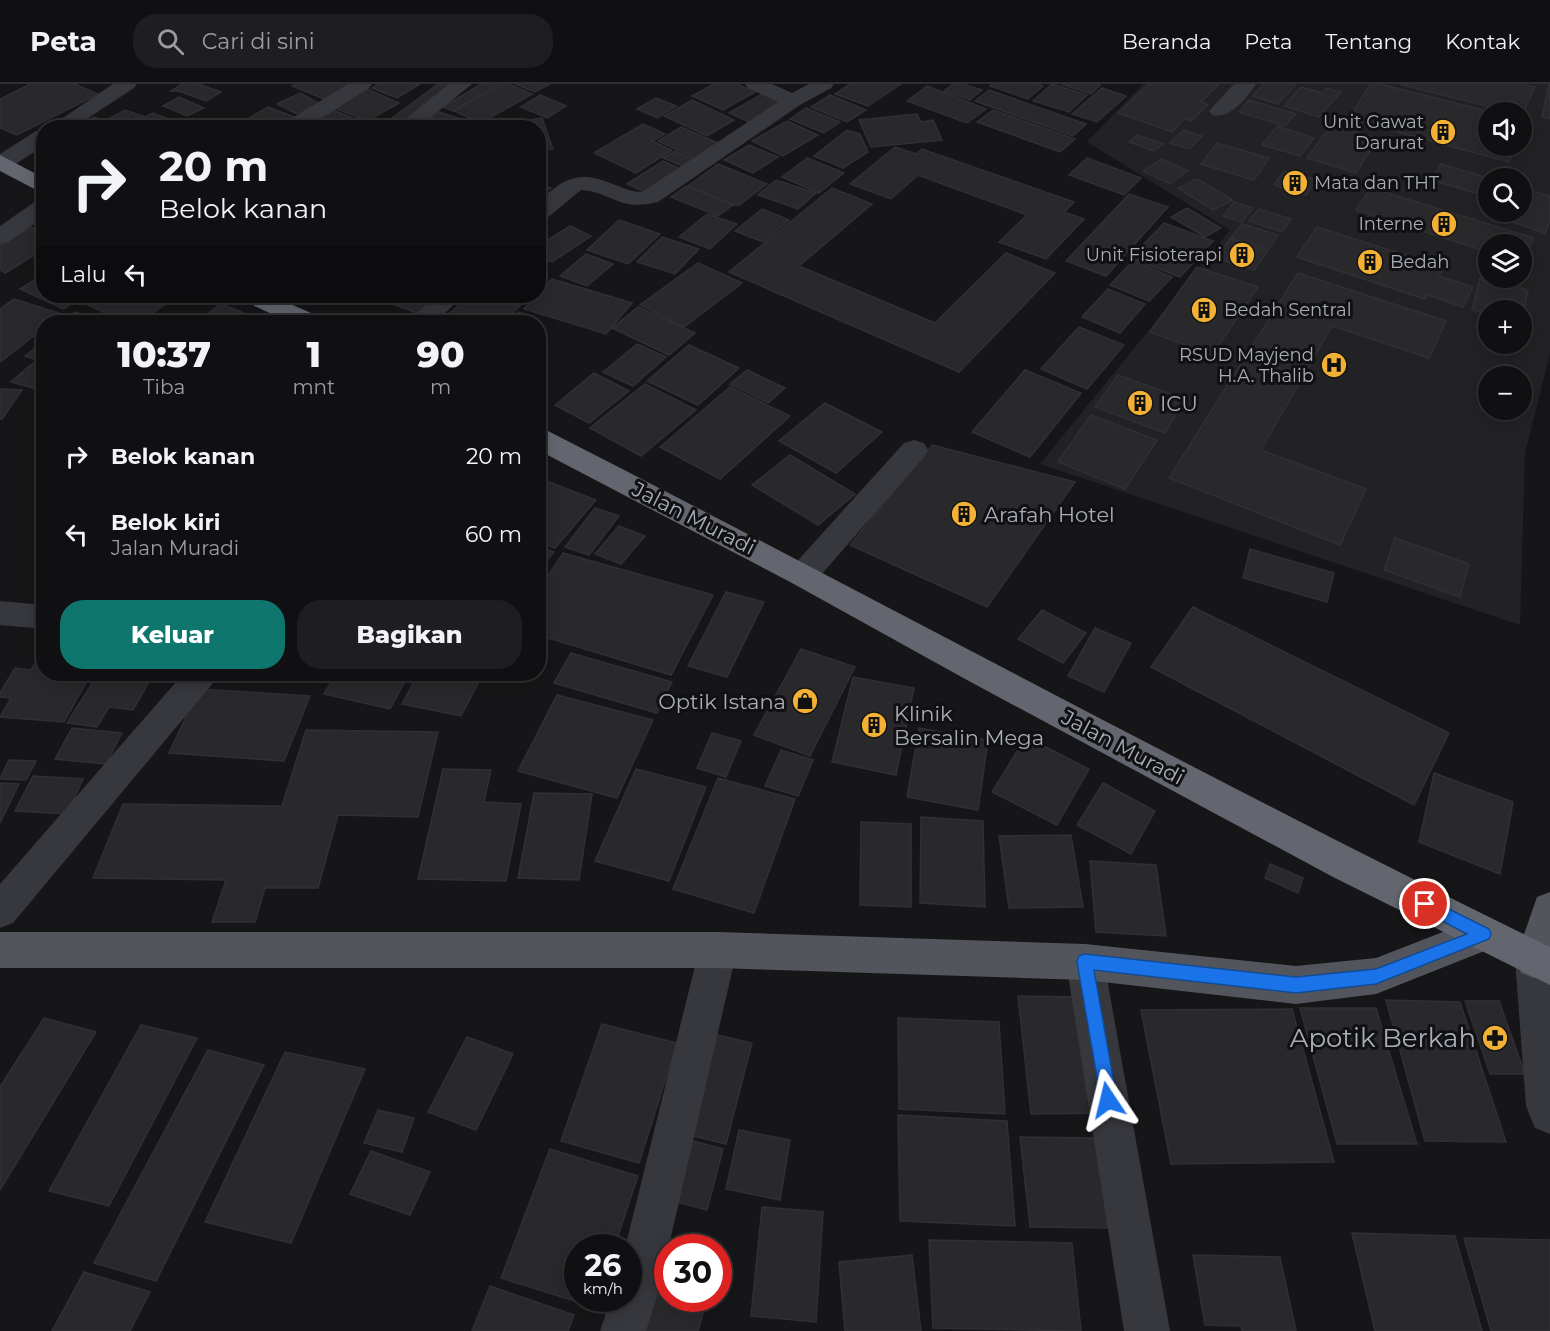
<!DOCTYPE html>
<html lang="id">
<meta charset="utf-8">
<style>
:root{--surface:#101012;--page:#1e1e20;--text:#f1f3f6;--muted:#9c9d9f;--line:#303032;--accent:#0f766e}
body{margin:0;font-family:Montserrat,sans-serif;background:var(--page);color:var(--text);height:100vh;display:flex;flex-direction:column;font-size:22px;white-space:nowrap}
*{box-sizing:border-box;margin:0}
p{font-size:20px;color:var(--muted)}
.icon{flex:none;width:33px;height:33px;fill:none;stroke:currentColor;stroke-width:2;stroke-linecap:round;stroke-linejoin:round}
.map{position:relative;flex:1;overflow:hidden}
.panel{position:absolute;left:36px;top:231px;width:510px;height:366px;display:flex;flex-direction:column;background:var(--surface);border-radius:24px;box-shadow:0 3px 15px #0003,0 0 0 2px var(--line)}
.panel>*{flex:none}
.top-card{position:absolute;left:36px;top:36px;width:510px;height:183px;border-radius:24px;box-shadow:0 3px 15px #0003,0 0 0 2px var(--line);background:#101012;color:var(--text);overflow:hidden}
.fabs{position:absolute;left:1478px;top:18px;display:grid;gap:12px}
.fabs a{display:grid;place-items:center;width:54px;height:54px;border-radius:50%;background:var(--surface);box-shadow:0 3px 15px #0003,0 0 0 2px var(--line);font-size:30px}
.speed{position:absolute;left:564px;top:1150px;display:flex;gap:12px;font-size:30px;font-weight:700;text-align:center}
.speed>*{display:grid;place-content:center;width:78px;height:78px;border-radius:50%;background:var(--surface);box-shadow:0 3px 15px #0003,0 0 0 2px var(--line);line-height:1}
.speed small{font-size:15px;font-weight:400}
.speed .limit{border:9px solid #d22;background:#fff;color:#111}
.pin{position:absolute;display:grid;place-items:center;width:51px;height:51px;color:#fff;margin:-26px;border:3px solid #fff;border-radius:50%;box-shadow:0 2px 6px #0007}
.me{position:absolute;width:66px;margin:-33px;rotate:350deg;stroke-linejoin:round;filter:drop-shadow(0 0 4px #0008)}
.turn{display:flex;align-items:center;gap:21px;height:126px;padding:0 24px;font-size:27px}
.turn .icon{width:78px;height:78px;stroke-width:2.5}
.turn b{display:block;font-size:42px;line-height:51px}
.then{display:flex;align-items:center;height:57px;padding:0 24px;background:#0003;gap:12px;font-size:22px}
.eta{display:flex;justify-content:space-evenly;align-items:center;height:102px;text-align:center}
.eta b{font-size:36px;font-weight:800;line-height:42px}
.primary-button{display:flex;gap:12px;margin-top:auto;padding:12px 24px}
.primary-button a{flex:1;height:69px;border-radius:24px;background:var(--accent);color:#fff;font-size:24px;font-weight:800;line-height:69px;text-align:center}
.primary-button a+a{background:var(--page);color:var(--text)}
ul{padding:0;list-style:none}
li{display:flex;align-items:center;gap:18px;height:78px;padding:0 24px}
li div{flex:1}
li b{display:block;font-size:22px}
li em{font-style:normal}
header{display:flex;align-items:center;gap:36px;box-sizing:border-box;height:84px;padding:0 30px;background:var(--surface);border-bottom:2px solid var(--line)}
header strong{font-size:28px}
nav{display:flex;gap:33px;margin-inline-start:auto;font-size:21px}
.search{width:420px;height:54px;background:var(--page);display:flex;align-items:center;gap:15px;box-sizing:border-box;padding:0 21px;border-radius:24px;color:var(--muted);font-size:22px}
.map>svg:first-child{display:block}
</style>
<header>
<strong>Peta</strong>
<div class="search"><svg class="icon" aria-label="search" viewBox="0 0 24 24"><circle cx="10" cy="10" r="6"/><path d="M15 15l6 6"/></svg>Cari di sini</div>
<nav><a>Beranda</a><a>Peta</a><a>Tentang</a><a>Kontak</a></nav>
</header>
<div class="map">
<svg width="1550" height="1247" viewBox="0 0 1550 1247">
<rect width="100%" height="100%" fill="#161618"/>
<!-- built -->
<path fill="#222225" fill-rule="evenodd" d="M1143,0H1550V269L1525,369L1520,541L1040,380L1230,146L1087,58ZM1488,28H1521V62H1488ZM1488,94H1521V128H1488ZM1488,160H1521V194H1488ZM1488,226H1521V260H1488ZM1488,292H1521V326H1488Z"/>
<!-- building -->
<g fill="#29292c" stroke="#303034" stroke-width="1.5">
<polygon points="30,0 74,0 98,10 17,51 0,44 0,15"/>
<polygon points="182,0 198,0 221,8 206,17 179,7 171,7"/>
<polygon points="296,0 351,0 324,15 292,2"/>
<polygon points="378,0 420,0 397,14 372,4"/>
<polygon points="438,0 458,0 399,44 379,44"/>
<polygon points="481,0 499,0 453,27 443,23"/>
<polygon points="503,0 509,0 532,10 481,39 454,27"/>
<polygon points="515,0 550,0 535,8"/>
<polygon points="714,0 737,0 755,8 723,26 692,12"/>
<polygon points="850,0 901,0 868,22 835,10"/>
<polygon points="953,0 963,0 982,6 970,16 944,7"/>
<polygon points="992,0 1038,0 1043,2 1028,15 990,2"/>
<polygon points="1052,0 1053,0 1087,11 1069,28 1033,17"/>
<polygon points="1061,0 1098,0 1100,1 1091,10"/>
<polygon points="1149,0 1213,0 1218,1 1201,18 1208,20 1191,37 1185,35 1172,48 1118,29"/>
<polygon points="1264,0 1296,0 1278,20 1252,12"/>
<polygon points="1370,0 1380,0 1491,28 1488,28 1488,62 1516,62 1509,78 1349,35"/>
<polygon points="1399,0 1520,0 1535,3 1522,31 1521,28 1511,28"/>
<polygon points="1549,0 1550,0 1550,35 1542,33"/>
<polygon points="927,2 986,25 967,39 907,17"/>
<polygon points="1301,3 1322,9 1326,4 1341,8 1319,33 1284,22"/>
<polygon points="1102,4 1126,12 1097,38 1072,30"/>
<polygon points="367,5 399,19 367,37 335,24"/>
<polygon points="989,6 1086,40 1073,52 975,17"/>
<polygon points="300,9 320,20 297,30 277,20"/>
<polygon points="764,9 785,19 751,39 729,29"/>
<polygon points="540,11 566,22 547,34 521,23"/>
<polygon points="830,11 866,26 847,38 811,23"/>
<polygon points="179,13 204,24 187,32 163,22"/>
<polygon points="656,14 676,22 657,34 637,25"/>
<polygon points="692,16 734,36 707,52 664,32"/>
<polygon points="1249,16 1296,30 1285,42 1239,28"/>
<polygon points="268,23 297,34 281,44 232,44"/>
<polygon points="806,24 840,38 824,49 790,35"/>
<polygon points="125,26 145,33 153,29 166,34 160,37 169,41 165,44 132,44 109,35"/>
<polygon points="333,26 370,41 365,44 304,44"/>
<polygon points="993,26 1075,55 1060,68 977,38"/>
<polygon points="439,28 471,38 464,44 418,44"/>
<polygon points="917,30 921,38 933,36 942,56 871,63 859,36"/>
<polygon points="94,33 118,44 74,44"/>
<polygon points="542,34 553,65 538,67 538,44 478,44"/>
<polygon points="787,37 818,51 783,72 752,57"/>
<polygon points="643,40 665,50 652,57 672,66 636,89 594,69"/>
<polygon points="1331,41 1378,54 1356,89 1307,74"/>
<polygon points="1277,42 1314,54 1300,72 1262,61"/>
<polygon points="681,43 720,60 697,75 658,57"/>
<polygon points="847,46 860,50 868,68 843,84 814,72"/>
<polygon points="1183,46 1202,52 1189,65 1170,59"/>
<polygon points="1137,51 1163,60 1154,67 1129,58"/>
<polygon points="1217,59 1269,74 1254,96 1201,80"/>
<polygon points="749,61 778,73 753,89 724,76"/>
<polygon points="895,63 916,70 922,65 1074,118 1064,128 1084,135 1046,175 999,158 1027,131 918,91 891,115 850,100"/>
<polygon points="675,67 695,76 684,83 663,74"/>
<polygon points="807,74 844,89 819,109 782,93"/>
<polygon points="1087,74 1141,94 1124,111 1069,91"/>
<polygon points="1162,75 1188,87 1170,100 1143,87"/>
<polygon points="663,77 685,87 649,110 627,100"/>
<polygon points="718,80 767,100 738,122 688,102"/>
<polygon points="1441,80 1489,94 1488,113 1432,96"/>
<polygon points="1284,87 1316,96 1306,111 1274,101"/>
<polygon points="1197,95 1233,116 1213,126 1178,104"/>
<polygon points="776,96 816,109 798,125 758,111"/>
<polygon points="538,99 551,104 538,114"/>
<polygon points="686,102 733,121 718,132 671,113"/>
<polygon points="832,104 872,120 799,182 935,239 1006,169 1055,189 959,288 729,188"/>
<polygon points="1371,104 1534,154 1521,179 1521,160 1488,160 1488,168 1356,126"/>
<polygon points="1521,104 1550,112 1550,137 1545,149 1515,139 1523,123"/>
<polygon points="1129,110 1168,123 1106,192 1066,177"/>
<polygon points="1234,118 1253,124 1242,138 1223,132"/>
<polygon points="1187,124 1221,144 1205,153 1171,133"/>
<polygon points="762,125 789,136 763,158 735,147"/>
<polygon points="1259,125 1291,135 1282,148 1249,137"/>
<polygon points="707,130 737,140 710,165 679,153"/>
<polygon points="619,136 660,150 628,180 587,166"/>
<polygon points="1164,139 1213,157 1180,193 1130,174"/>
<polygon points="1242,140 1278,151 1268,166 1231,154"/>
<polygon points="570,142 591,152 552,178 538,172 538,162"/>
<polygon points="31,143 44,148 44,165 5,189 0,186 0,161"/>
<polygon points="1317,143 1443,183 1439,192 1473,203 1463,223 1428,211 1425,215 1297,173"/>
<polygon points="662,153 699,165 675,190 637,178"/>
<polygon points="1230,155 1267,168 1254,186 1216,174"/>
<polygon points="586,170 613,180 587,202 560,192"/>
<polygon points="1133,177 1172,193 1149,217 1110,201"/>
<polygon points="698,179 742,199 684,243 640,221"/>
<polygon points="1197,183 1258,203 1212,271 1150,248"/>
<polygon points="1298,189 1446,237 1429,274 1332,242 1261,366 1366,405 1340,461 1169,394"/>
<polygon points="44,190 44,212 84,212 63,225 20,205"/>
<polygon points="1480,194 1528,206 1522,239 1521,226 1488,226 1488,230 1472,226"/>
<polygon points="552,195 632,219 606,250 524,225"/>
<polygon points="1108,205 1145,220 1120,249 1082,233"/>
<polygon points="99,212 154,212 169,218 139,238 125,238 86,220"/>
<polygon points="371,212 441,212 419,230"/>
<polygon points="470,212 491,212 520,222 502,238 439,238"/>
<polygon points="501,212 529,212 521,219"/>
<polygon points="14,215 62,230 51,238 44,238 44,244 0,278 0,225"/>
<polygon points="221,220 262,236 258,238 196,238"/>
<polygon points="638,223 695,249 669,271 612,244"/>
<polygon points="75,228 108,238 63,238"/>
<polygon points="518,228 536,234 532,238 506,238"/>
<polygon points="1079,243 1124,261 1087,305 1041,285"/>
<polygon points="44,257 43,278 25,272"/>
<polygon points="637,260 666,273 633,302 603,288"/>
<polygon points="689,261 739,284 698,321 647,297"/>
<polygon points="33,279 44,282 44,307 11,298"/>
<polygon points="747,286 785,304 768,319 730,300"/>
<polygon points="1025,286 1081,309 1030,373 972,348"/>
<polygon points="594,289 629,307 589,339 555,321"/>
<polygon points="1118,291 1185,315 1165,349 1095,323"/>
<polygon points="645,300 696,326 641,372 590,344"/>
<polygon points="730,303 790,332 720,395 660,363"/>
<polygon points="0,305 22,306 2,335 0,335"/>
<polygon points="825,319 882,348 836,389 779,357"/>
<polygon points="1091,331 1157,356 1125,405 1058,378"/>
<polygon points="932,361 1075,398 987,523 850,461"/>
<polygon points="790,371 855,410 818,441 752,401"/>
<polygon points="549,398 596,416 555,464 538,458 538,410"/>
<polygon points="595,424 619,432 589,471 565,463"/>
<polygon points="619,442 645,452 621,480 595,470"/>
<polygon points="1395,454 1469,480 1460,513 1384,486"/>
<polygon points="538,462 554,468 538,487"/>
<polygon points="1250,465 1334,489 1327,518 1243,494"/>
<polygon points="563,469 713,511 671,591 538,551 538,507"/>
<polygon points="726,508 764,518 727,593 688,582"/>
<polygon points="1193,523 1449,649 1414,721 1151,583"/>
<polygon points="1042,526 1086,549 1063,579 1018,555"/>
<polygon points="1095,544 1131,559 1104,608 1068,592"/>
<polygon points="44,565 44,590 91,590 64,638 0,633 11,614 0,613 0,609 15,584 31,586"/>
<polygon points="801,565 855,583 810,672 754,651"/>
<polygon points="571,569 672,598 657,629 554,599"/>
<polygon points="98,590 130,590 151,594 133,626 109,623 97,643 67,639"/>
<polygon points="336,590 409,590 390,625 324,610"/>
<polygon points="418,590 483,590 461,632 402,620"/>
<polygon points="853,593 914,604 896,691 832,678"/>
<polygon points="199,605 310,612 284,677 169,669"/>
<polygon points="557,611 653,636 617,714 518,687"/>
<polygon points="72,644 122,649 106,680 55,675"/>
<polygon points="919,644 988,656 978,726 907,713"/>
<polygon points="306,646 438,648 418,733 338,731 318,804 265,804 255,838 212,838 226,796 93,794 123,720 282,722"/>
<polygon points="712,649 741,657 726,693 697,684"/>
<polygon points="1026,653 1089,685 1057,741 992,708"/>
<polygon points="781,666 813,676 798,712 765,702"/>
<polygon points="9,676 36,677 26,696 0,695"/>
<polygon points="443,685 491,686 484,718 521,720 506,797 418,795"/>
<polygon points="636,685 706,703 669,797 595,777"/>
<polygon points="1434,689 1513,718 1500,790 1419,758"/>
<polygon points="33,692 83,695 67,730 15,727"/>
<polygon points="718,694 795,715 754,829 673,805"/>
<polygon points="0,699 19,700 0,739"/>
<polygon points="1103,699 1155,727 1131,770 1077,741"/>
<polygon points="534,709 592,710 579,796 518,794"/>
<polygon points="921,733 983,737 985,823 920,819"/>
<polygon points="861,738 911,740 911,823 860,821"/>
<polygon points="1071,751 1083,823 1009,824 999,752"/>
<polygon points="1090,777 1156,781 1166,852 1096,848"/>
<polygon points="1270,780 1303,794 1298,809 1265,794"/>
<polygon points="1018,912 1084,913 1101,1029 1031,1030"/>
<polygon points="1386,916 1460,918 1506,1058 1425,1057"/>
<polygon points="1465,917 1499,917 1525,990 1490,990"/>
<polygon points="1300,924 1376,924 1417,1060 1337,1060"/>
<polygon points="1292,925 1334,1078 1171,1080 1141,926"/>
<polygon points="44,934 96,948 0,1106 0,1003"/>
<polygon points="898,934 999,938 1005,1030 899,1025"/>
<polygon points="602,940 677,959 639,1079 561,1057"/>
<polygon points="141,941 197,954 109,1122 49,1107"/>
<polygon points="705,948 752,959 726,1060 677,1048"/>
<polygon points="467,953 513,970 476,1046 428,1028"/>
<polygon points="208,966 264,981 156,1197 94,1179"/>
<polygon points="285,968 365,985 291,1159 205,1138"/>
<polygon points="378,1026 414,1034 402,1068 364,1059"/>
<polygon points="898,1031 1007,1037 1015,1142 900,1137"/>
<polygon points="739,1046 790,1056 780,1116 726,1105"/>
<polygon points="679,1053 723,1065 707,1126 662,1114"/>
<polygon points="1020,1053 1096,1054 1108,1144 1030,1143"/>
<polygon points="550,1065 638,1092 614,1164 578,1164 578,1215 597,1215 594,1223 501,1194"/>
<polygon points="371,1067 430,1088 410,1131 350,1110"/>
<polygon points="762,1123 823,1128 816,1238 751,1232"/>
<polygon points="1352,1149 1455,1152 1482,1247 1375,1247"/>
<polygon points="1464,1154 1550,1156 1550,1247 1491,1247"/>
<polygon points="929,1156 1072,1159 1081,1247 933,1244"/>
<polygon points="658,1166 668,1169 668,1215 707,1215 698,1247 633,1247"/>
<polygon points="912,1171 921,1247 845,1247 839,1178"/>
<polygon points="1193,1171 1280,1173 1296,1247 1242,1247 1241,1242 1205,1241"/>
<polygon points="84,1188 150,1208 130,1247 52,1247"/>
<polygon points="490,1202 574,1231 568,1247 472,1247"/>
</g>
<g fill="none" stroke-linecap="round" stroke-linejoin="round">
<!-- minor -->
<g fill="#37383d" fill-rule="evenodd">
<polygon points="113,0 137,0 134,4 73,44 48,44"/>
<polygon points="348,0 372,0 369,4 306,44 280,44 283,40"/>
<polygon points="449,0 472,0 418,44 394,44"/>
<path d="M745,0H772L792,9L809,0H834L831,4L800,21L658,118C618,128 613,108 581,106L546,135L538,137V118C563,95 577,86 610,99C621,103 630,108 642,108L778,18L748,4Z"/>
<path d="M1234,0H1256C1247,14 1229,36 1212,31L1209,27Z"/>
<polygon points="44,46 44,62 9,84 0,85 0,70 36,47"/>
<polygon points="44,115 44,133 8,158 0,160 0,142 36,117"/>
<polygon points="436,212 462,212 436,238 410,238 413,232"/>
<polygon points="914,356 924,359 928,366 924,373 814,499 803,502 792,499 788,491 792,483 904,359"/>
<polygon points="0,517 44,521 44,545 0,541"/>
<polygon points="183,590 218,590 213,599 13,839 0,844 0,800"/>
<polygon points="718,848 731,853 737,866 658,1209 646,1247 600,1247 611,1215 628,1215 628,1164 625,1164 699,866 705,853"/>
<polygon points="1534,858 1547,863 1550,869 1550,1050 1535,1044 1526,1022 1515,876 1521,863"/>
<polygon points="1085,860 1099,865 1104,878 1170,1247 1124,1247 1066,878 1071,865"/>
</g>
<!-- major -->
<g fill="#53555c" fill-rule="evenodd">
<polygon points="1550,808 1550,883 1547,889 1534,894 1521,889 1515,876 1537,813"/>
<polygon points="1484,832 1497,838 1503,850 1497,862 1376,910 1296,920 1085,896 718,884 0,884 0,848 718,848 1085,860 1296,882 1376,874"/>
</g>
<!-- highway -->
<g fill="#63666e" fill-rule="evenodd">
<polygon points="0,71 44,94 44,110 0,87"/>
<polygon points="241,212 272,212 318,232 322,238 289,238 244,217"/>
<path d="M538,345L548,347C883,518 1213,698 1550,863V901L1333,793L967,596L792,499L538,366Z"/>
</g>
</g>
<!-- route -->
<polygon fill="#1a73e8" stroke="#114b97" stroke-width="1.5" points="1425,813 1489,845 1491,850 1489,855 1376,900 1296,909 1094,886 1117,1016 1114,1022 1108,1025 1102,1022 1077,878 1079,872 1085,870 1296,893 1376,885 1467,850 1419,825 1417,820 1419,816"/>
<!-- icons -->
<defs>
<g id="building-disc" transform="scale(1.35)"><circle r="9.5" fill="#f2b134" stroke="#111113"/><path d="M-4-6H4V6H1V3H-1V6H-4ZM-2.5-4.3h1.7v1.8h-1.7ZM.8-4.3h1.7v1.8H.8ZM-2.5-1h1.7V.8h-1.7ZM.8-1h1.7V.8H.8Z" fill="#111"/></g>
<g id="hospital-disc" transform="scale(1.35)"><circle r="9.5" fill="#f2b134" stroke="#111113"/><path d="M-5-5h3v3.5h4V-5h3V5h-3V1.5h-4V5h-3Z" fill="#111"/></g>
<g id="shop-disc" transform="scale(1.35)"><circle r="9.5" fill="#f2b134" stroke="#111113"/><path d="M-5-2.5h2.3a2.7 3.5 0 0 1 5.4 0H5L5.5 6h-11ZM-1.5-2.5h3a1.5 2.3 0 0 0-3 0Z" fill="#111"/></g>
<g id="pharmacy-disc" transform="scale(1.35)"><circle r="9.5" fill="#f2b134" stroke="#111113"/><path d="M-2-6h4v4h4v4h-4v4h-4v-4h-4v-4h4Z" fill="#111"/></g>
</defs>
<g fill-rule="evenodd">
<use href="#building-disc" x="1443" y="48"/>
<use href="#building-disc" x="1295" y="99"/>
<use href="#building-disc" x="1444" y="140"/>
<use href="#building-disc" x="1242" y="171"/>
<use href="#building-disc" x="1370" y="178"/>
<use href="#building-disc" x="1204" y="226"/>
<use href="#hospital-disc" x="1334" y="281"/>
<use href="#building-disc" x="1140" y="319"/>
<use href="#building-disc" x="964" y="430"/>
<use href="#shop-disc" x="805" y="617"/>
<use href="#building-disc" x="874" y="641"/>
<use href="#pharmacy-disc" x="1495" y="954"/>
</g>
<g text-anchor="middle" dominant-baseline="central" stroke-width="6" stroke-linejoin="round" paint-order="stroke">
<!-- far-poi labels -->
<g font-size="18" fill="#a8adb8" stroke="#111113" text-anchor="end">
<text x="1424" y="38">Unit Gawat<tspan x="1424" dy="21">Darurat</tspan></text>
<text x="1314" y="99" text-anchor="start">Mata dan THT</text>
<text x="1424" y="140">Interne</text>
<text x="1222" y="171">Unit Fisioterapi</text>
<text x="1390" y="178" text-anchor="start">Bedah</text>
<text x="1224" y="226" text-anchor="start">Bedah Sentral</text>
<text x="1314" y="271">RSUD Mayjend<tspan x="1314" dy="21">H.A. Thalib</tspan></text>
</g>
<!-- poi labels -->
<g font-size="21" fill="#a8adb8" stroke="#111113" text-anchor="start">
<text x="1160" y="319">ICU</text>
<text x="984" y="430">Arafah Hotel</text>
<text x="786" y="617" text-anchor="end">Optik Istana</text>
<text x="894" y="629">Klinik<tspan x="894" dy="24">Bersalin Mega</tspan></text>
</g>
<!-- street labels -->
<g font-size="21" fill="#a8adb8" stroke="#111113">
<text transform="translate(694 434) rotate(27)">Jalan Muradi</text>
<text transform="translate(1123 663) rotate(28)">Jalan Muradi</text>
</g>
<!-- near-poi labels -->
<g font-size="26" fill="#a8adb8" stroke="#111113" text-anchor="end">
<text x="1476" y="954">Apotik Berkah</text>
</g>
</g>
</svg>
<div class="fabs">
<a><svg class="icon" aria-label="sound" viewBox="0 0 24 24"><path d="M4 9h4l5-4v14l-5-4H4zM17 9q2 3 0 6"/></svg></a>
<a><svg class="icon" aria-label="search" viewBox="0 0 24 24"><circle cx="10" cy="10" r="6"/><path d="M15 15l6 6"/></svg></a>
<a><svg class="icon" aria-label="layers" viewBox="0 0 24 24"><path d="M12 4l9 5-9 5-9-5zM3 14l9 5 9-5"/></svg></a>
<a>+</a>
<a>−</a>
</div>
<div class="speed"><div>26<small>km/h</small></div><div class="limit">30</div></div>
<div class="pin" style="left:1425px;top:820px;background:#d93025"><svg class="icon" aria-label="arrive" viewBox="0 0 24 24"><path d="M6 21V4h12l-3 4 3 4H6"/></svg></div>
<svg class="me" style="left:1108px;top:1016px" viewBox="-20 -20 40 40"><path d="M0-17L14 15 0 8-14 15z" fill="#1a73e8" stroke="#fff" stroke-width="4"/></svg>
<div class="top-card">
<div class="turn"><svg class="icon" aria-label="right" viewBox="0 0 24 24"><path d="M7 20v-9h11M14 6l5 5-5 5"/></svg><div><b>20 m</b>Belok kanan</div></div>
<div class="then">Lalu<svg class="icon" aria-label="left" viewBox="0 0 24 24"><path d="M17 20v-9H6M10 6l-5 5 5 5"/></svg></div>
</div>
<section class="panel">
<div class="eta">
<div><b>10:37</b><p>Tiba</p></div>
<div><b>1</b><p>mnt</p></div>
<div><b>90</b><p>m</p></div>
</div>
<ul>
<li><svg class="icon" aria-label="right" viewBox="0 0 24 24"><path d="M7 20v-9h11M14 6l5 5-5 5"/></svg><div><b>Belok kanan</b></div><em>20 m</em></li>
<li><svg class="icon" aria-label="left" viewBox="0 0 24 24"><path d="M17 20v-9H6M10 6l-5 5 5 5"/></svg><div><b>Belok kiri</b><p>Jalan Muradi</p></div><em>60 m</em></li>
</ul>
<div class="primary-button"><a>Keluar</a><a>Bagikan</a></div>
</section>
</div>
